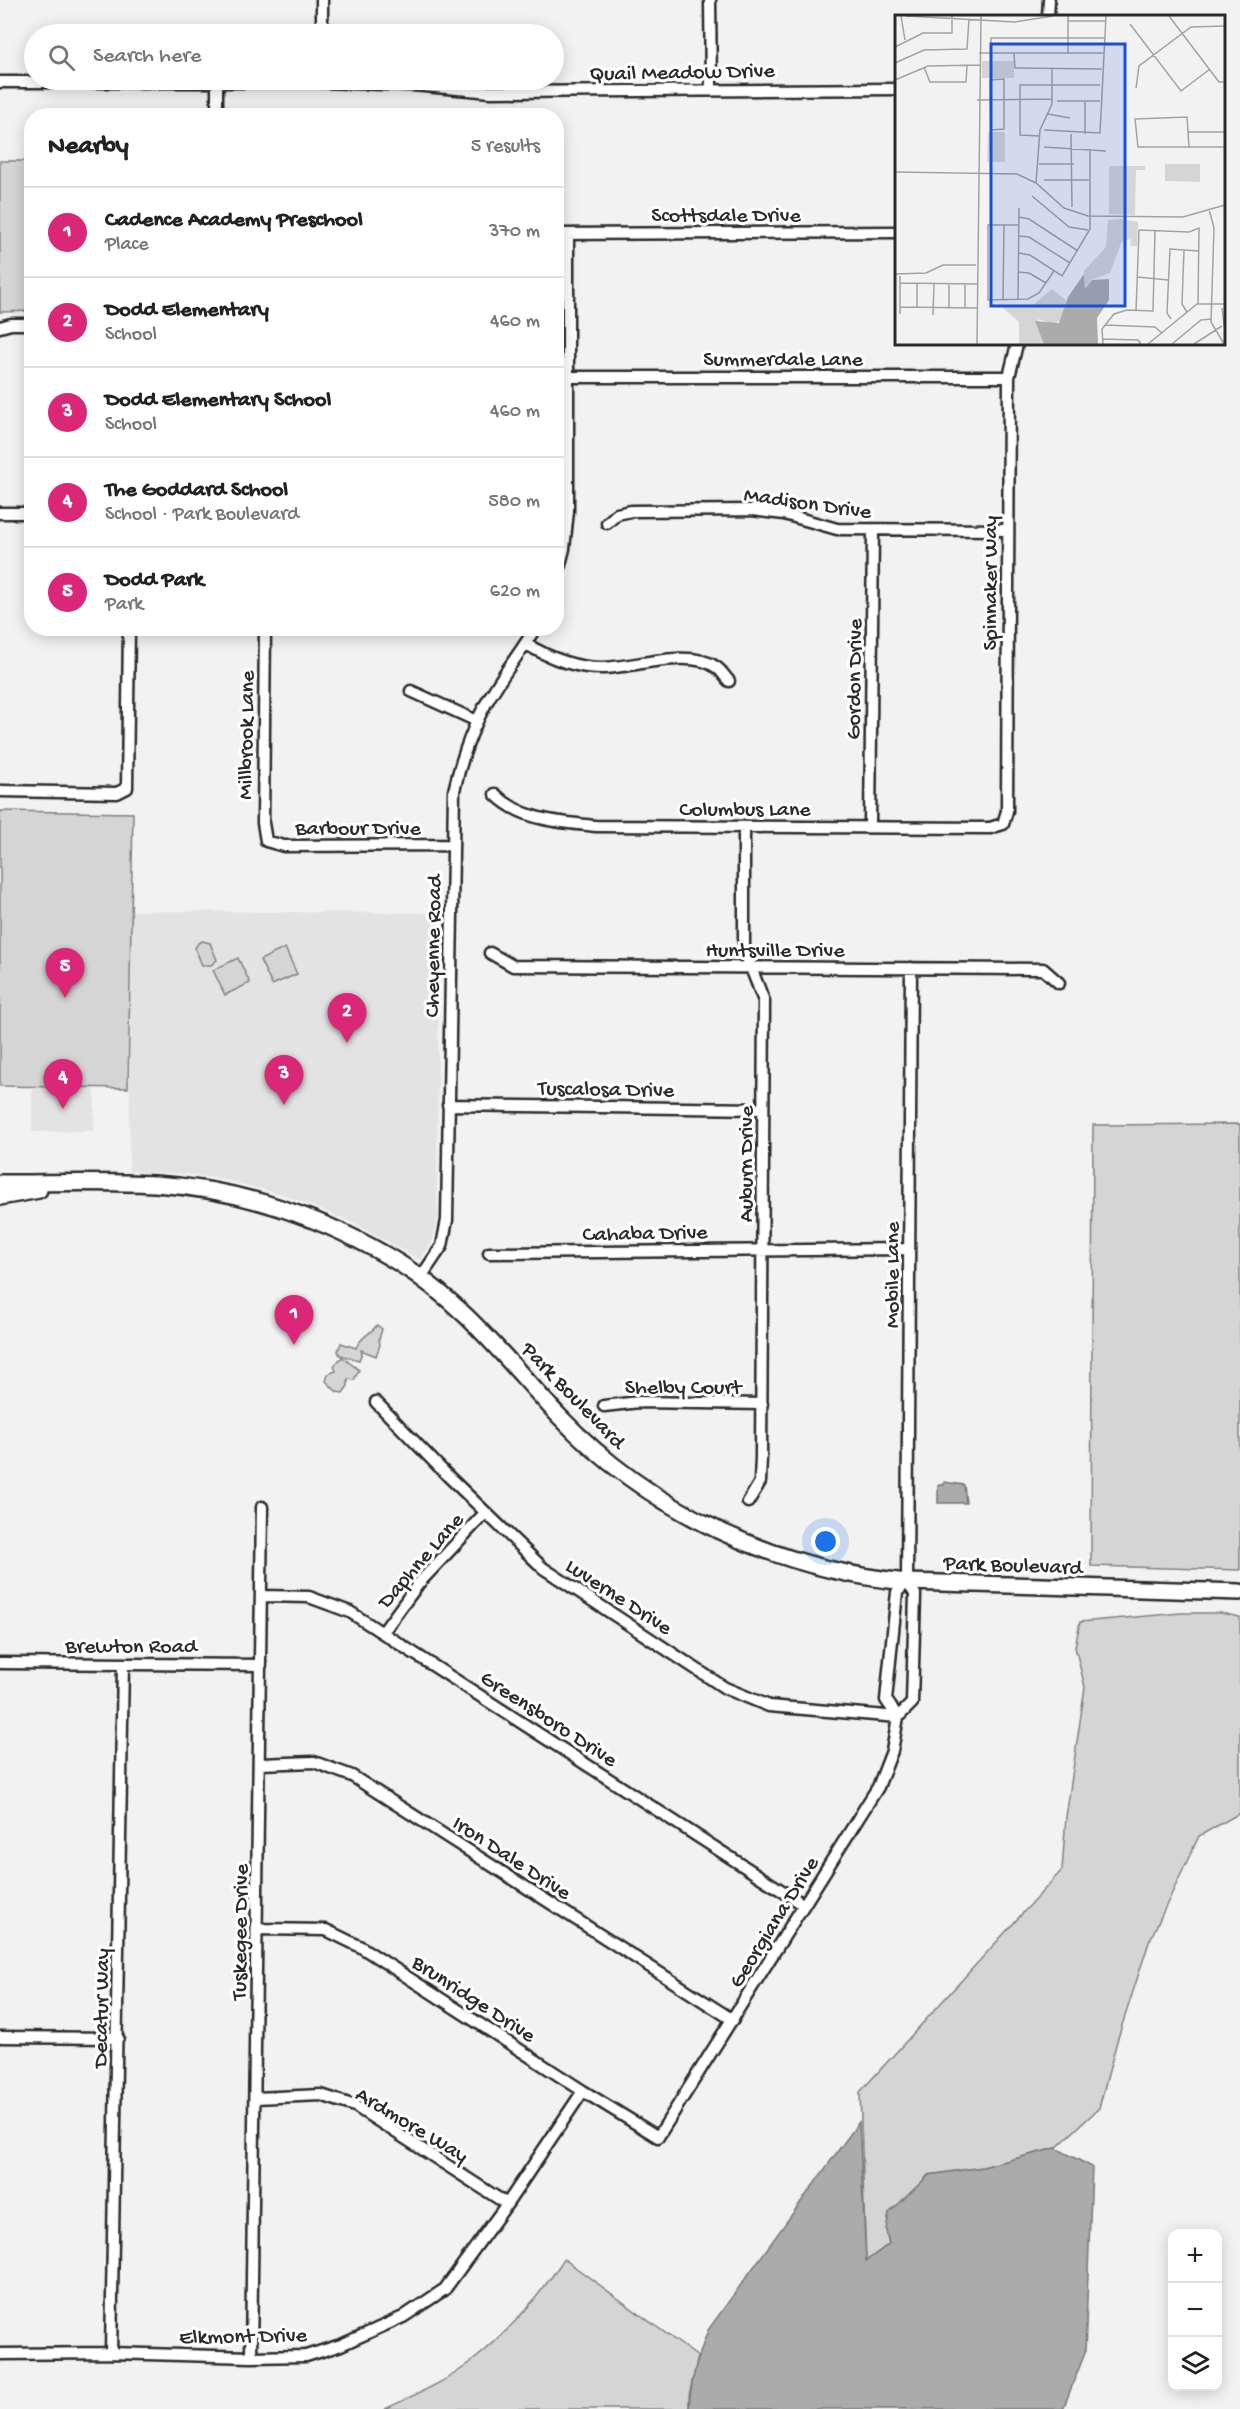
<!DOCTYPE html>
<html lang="en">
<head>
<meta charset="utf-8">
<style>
  :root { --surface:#fff; --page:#f6f6f6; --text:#222; --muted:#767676; --line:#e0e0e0; --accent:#db2777 }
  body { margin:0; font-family:"Gochi Hand",sans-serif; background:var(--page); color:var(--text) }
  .controls { position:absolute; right:18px; bottom:18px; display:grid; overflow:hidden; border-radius:12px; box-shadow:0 3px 15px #0003 }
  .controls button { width:54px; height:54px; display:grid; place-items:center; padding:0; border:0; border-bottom:2px solid var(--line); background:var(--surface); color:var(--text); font:30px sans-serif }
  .you { position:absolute; left:826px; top:1542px; width:21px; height:21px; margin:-15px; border:4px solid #fff; border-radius:50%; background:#1a73e8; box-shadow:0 0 0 9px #1a73e833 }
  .badge { display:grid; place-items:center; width:39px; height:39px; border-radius:50%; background:var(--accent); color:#fff; font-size:20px; font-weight:700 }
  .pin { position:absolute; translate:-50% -50px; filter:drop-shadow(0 2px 3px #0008) }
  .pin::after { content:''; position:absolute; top:32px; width:21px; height:18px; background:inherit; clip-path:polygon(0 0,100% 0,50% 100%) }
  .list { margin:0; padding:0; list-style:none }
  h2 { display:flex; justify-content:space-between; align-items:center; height:78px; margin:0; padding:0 24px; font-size:26px }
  h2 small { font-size:20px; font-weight:400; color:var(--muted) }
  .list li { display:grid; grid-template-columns:39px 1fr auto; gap:18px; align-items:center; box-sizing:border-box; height:90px; padding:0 24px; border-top:2px solid var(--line) }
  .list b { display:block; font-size:22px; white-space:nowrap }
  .list p { margin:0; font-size:20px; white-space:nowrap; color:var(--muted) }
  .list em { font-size:20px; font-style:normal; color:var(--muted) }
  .icon { flex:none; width:33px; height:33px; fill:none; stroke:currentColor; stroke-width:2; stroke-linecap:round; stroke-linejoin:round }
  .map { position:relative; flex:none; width:1240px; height:2409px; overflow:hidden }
  .search { position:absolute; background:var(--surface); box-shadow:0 3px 15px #0003; left:24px; top:24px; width:540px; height:66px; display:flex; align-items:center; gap:15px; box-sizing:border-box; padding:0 21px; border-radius:33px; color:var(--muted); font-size:22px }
  .panel { position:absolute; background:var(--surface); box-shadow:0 3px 15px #0003; left:24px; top:108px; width:540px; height:528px; border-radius:24px }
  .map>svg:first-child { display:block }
  .built { fill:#e3e3e3 }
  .green { fill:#d5d5d5; stroke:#808080; stroke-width:1.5 }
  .water { fill:#ababab; stroke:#787878; stroke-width:1.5 }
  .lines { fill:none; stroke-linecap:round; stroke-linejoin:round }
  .minor-casing { stroke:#2b2b2b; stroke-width:15 }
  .secondary-casing { stroke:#2b2b2b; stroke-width:20 }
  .minor { stroke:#fff; stroke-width:10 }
  .secondary { stroke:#fff; stroke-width:15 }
  .labels { text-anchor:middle; stroke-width:6; stroke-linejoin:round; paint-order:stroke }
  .street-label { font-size:22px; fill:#2b2b2b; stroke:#fff }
  .inset-road { fill:none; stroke:#a2a2a2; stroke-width:1.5 }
  .view { fill:#1d4ed8; fill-opacity:0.15; stroke:#1d4ed8; stroke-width:3 }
  .inset-edge { fill:none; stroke:#2b2b2b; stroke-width:3 }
</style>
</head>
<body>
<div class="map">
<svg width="1240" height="2409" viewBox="0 0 1240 2409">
  <rect width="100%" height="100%" fill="#f2f2f2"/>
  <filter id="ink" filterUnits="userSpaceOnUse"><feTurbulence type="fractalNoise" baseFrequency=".0167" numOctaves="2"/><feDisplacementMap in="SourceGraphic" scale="12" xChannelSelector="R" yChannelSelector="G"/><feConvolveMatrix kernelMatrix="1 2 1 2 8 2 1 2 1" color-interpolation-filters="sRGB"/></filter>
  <g filter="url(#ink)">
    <path class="built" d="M 131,911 L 439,913 L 437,1200 L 438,1216 L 433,1240 L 420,1260 L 356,1224 L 285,1195 L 225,1180 L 187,1174 L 129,1171 Z
      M 32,1086 L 95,1087 L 94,1131 L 32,1132 Z"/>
    <path class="green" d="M 0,161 L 31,161 L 31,311 L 0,312 Z
      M 0,811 L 133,813 L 128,1088 L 0,1086 Z
      M 202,941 L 210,943 L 217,960 L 211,965 L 202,965 L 195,948 L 198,943 Z
      M 285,948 L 297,974 L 272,985 L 260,960 Z
      M 238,958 L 250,983 L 225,995 L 213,970 Z
      M 1240,1124 L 1240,1570 L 1091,1566 L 1093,1125 Z
      M 377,1325 L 382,1329 L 379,1339 L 380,1345 L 376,1356 L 361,1350 L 362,1353 L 359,1360 L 340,1355 L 338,1351 L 341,1343 L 356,1348 C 361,1336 370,1335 377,1325 Z
      M 342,1357 L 359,1370 L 354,1380 L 348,1379 L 348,1386 L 343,1393 L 337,1392 L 326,1381 L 328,1374 L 336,1371 L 334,1366 Z
      M 1181,1613 L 1221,1613 L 1240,1617 L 1240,1813 L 1199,1836 L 1149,1942 L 1117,2041 L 1099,2108 L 1056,2148 L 983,2167 L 928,2175 L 886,2230 L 889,2244 L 866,2261 L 860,2092 L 1062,1870 L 1066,1817 L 1085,1687 L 1075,1647 L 1080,1622 Z
      M 564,2259 L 698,2357 L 689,2395 L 689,2409 L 385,2409 C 414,2395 446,2382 471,2362 C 508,2333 538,2298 564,2259 Z"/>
    <path class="water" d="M 944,1482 L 964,1485 L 966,1503 L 938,1503 L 938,1485 L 944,1485 Z
      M 859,2122 L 866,2261 L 889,2244 L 886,2230 L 889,2213 L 929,2175 L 983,2167 L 1056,2148 L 1092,2167 L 1085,2353 L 1063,2409 L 689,2409 C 690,2381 699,2355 708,2330 Z"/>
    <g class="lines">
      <defs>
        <path id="minor" d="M 322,0 L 322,34
          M 710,0 L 711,89
          M 1048,16 L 1049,0
          M 0,82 L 322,82 L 413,85 L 491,92 L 896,89
          M 217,82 L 217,116
          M 556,234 L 896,232
          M 0,327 L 11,324 L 32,324
          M 556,377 L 1009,377
          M 0,513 L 32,513
          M 607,523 L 617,514 L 631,511 L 752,510 L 784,514 L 837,529 L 1007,530
          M 556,580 L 564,549 L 568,511 L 568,234
          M 265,628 L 263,823 L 266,841 L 284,846 L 452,845
          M 526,644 C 548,657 575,668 601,668 C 633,668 689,648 716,667 C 721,670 725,677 729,681
          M 411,691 L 477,721
          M 0,791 L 117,793 L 127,788 L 129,628
          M 495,794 C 522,821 559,822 596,826 L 990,828 L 1003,824 L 1007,811 L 1009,377 L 1017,344
          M 744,827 L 744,950 L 764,1001 L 761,1457 L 760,1482 L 748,1502
          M 870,827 L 873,530
          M 490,953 L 513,966 L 1043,969 L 1059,983
          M 448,1105 L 763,1109
          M 489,1253 L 909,1249
          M 421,1277 L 442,1246 L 447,1220 L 454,791 C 462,755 475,719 496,687 C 508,667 523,649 535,628
          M 376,1402 L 446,1474 L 543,1568 L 725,1688 L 769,1706 L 898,1717
          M 604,1406 L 639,1402 L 762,1404
          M 907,1582 L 911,968
          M 262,1596 L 309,1597 L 350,1612 L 804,1905
          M 383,1632 L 419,1583 L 485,1513
          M 0,1663 L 261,1665
          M 898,1717 L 886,1700 L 897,1592 L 907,1582
          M 260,1764 L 314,1762 L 352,1776 L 733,2020
          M 258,1929 L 326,1930 L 361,1947 L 583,2091 L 658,2137 L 878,1787 L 892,1751 L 898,1717 L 912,1703 L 915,1594 L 907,1582
          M 0,2037 L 118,2038
          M 256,2098 L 321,2095 L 355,2106 L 507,2204
          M 111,2353 L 123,1664
          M 0,2354 L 111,2353 L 251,2357 L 306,2356 L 341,2345 L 403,2317 L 445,2289 L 507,2204 L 583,2091
          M 251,2357 L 262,1507"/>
        <path id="secondary" d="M 0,1183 C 52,1183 104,1181 155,1184 C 241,1189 326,1218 399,1263 C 464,1303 508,1362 559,1416 C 650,1511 776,1570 907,1582 L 1240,1592
          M 0,1197 L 39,1190"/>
      </defs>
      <use href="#minor" class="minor-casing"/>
      <use href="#secondary" class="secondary-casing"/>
      <use href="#minor" class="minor"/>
      <use href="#secondary" class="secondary"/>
    </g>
  </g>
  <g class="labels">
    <g class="street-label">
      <text transform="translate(682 70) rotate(-1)" y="8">Quail Meadow Drive</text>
      <text x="726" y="221">Scottsdale Drive</text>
      <text x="783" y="365">Summerdale Lane</text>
      <text transform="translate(808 501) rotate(8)" y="8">Madison Drive</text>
      <text transform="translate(988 583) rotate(-90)" y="8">Spinnaker Way</text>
      <text transform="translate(852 679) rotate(-89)" y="8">Gordon Drive</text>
      <text transform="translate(244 735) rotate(-89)" y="8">Millbrook Lane</text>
      <text x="745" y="815">Columbus Lane</text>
      <text x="358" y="834">Barbour Drive</text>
      <text transform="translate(431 946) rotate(-89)" y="8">Cheyenne Road</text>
      <text x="775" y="956">Huntsville Drive</text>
      <text transform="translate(606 1087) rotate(1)" y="8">Tuscalosa Drive</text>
      <text transform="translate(744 1164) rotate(-90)" y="8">Auburn Drive</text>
      <text transform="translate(645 1231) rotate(-1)" y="8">Cahaba Drive</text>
      <text transform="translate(890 1275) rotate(-90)" y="8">Mobile Lane</text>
      <text x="683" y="1393">Shelby Court</text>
      <text transform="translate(575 1394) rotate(46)" y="8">Park Boulevard</text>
      <text transform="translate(419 1559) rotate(-49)" y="8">Daphne Lane</text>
      <text transform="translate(1013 1563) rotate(2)" y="8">Park Boulevard</text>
      <text transform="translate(620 1595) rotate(33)" y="8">Luverne Drive</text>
      <text x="131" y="1652">Brewton Road</text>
      <text transform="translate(550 1717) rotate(33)" y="8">Greensboro Drive</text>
      <text transform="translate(513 1856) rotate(33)" y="8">Iron Dale Drive</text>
      <text transform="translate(772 1921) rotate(-58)" y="8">Georgiana Drive</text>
      <text transform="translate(238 1932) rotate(-89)" y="8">Tuskegee Drive</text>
      <text transform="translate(475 1997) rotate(33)" y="8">Brunridge Drive</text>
      <text transform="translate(99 2008) rotate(-89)" y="8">Decatur Way</text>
      <text transform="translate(413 2123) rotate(31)" y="8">Ardmore Way</text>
      <text transform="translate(243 2334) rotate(-1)" y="8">Elkmont Drive</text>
    </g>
  </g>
  <g transform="translate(895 15)">
    <rect width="330" height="330" fill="#f2f2f2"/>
    <path d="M 87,46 L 119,46 L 119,63 L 87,63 ZM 93,117 L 110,117 L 110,147 L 92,147 ZM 270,149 L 305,149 L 305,167 L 270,166 ZM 214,151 L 250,151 L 250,155 L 241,155 L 240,200 L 214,199 ZM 228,204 L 243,207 L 242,231 L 235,231 L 236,223 L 226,228 L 215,258 L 196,265 L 190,275 L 189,256 L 211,232 L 213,205 ZM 157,274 L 171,285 L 167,305 L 157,309 L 143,304 L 149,329 L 124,329 L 124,307 L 107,292 L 137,291 Z" fill="#d5d5d5"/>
    <path d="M 189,259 L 190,274 L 197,265 L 214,264 L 214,285 L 202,303 L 203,329 L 149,329 L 140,306 L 164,308 L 173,282 Z" fill="#ababab"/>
    <path class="inset-road" d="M 6,1 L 10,25M 11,1 L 120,7 L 158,1M 173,1 L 173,39M 274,1 L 324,67 L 330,67M 173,6 L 211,6M 235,9 L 286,76 L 315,54M 0,32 L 28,18 L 57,18 L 57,1M 84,38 L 209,38M 96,38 L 96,23 L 210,23M 119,38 L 120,53 L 207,54M 0,48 L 29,35 L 72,34 L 74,4M 29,52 L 35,67 L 71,67 L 72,50M 109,64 L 109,114 L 96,115 L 95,65 ZM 0,65 L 33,51 L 85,50M 241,73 L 244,51 L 296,12 L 330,11M 82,85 L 157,84M 162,86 L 205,86M 153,99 L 175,103M 149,115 L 205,118 L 211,1M 293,117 L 330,117M 176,119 L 177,192M 190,119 L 190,87M 145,121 L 125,120 L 125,70 L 205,70M 149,132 L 211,136M 294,132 L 292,102 L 240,104 L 243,132 L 330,132M 144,149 L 179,149M 0,157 L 122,159 L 141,168 L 169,193 L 193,201 L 288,202 L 330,190M 149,165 L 194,165M 141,168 L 145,115 L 157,89 L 157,54M 137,181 L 174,212 L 193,215M 314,194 L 319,213 L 316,307 L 329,329M 124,202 L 134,204 L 183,236M 124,210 L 93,210 L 93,285 L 133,284 L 144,278 L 159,256M 124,221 L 134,222 L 175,248M 289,235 L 287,289 L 292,297M 124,238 L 135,240 L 167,261 L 195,214 L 195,134M 123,257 L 134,258 L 151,268M 0,259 L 31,258 L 48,250 L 81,250M 5,261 L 5,299M 242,262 L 273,265M 5,268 L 82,269M 22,268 L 22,292M 108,285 L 109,210M 123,285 L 124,193M 5,292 L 82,293M 54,292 L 54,268M 70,293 L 70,268M 327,293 L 330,317M 241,296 L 244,215 L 294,217 L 304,213 L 303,289M 38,300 L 39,268M 276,304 L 272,298 L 275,234 L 304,236M 210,310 L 260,312 L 267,318M 207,324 L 243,325 L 246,329M 82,329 L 86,1M 208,329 L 207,314 L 219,299 L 232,295 L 258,296 L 260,216M 253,329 L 302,289 L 330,289M 277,329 L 306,305 L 316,304M 299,329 L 327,311"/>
    <path class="view" d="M 96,29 L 230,29 L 230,291 L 96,291 Z"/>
    <rect width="330" height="330" class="inset-edge"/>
  </g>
</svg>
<div class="controls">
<button>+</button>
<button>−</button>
<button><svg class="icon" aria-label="layers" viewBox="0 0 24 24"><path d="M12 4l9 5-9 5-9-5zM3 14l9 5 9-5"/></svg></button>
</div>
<div class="you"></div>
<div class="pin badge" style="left:294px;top:1345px">1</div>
<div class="pin badge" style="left:347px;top:1043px">2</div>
<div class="pin badge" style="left:284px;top:1105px">3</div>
<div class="pin badge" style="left:63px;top:1109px">4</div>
<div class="pin badge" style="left:65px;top:998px">5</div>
<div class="search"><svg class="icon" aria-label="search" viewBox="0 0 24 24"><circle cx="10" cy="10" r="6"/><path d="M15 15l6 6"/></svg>Search here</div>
<section class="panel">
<h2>Nearby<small>5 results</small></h2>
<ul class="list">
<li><span class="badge">1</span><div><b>Cadence Academy Preschool</b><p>Place</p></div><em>370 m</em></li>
<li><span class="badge">2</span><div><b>Dodd Elementary</b><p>School</p></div><em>460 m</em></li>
<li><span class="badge">3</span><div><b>Dodd Elementary School</b><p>School</p></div><em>460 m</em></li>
<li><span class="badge">4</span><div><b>The Goddard School</b><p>School · Park Boulevard</p></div><em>580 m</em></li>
<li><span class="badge">5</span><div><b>Dodd Park</b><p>Park</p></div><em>620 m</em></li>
</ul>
</section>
</div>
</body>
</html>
